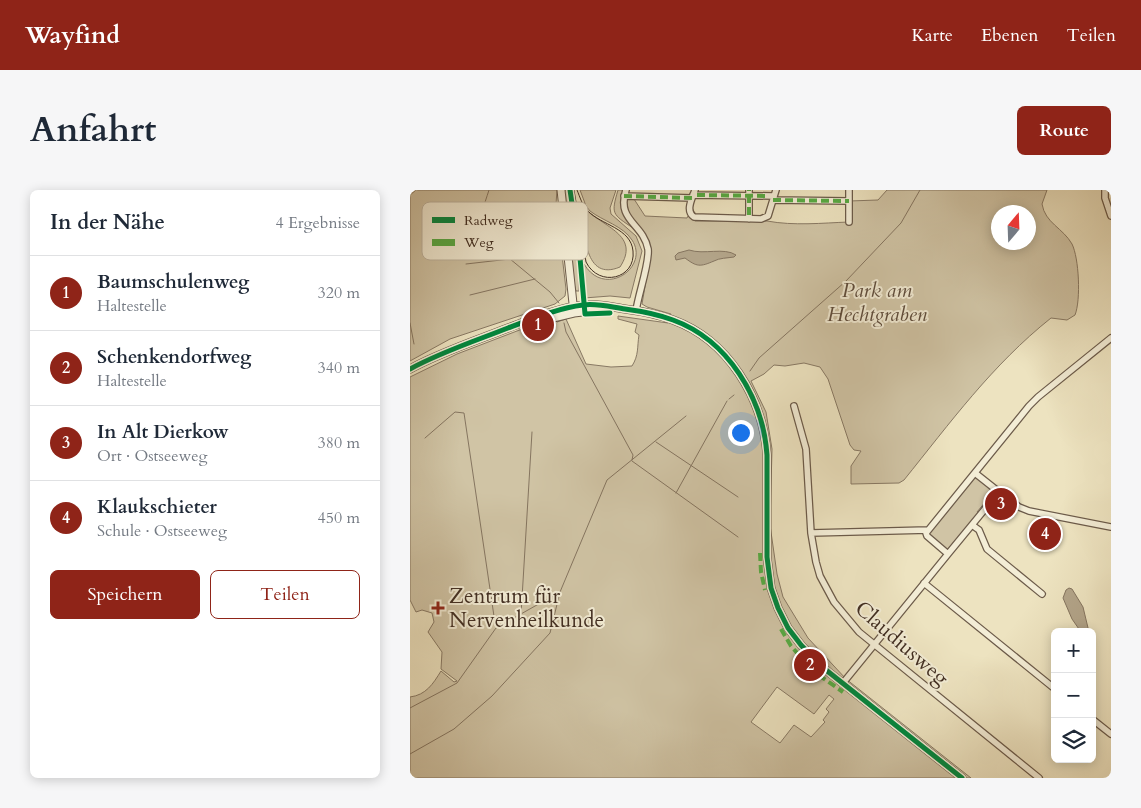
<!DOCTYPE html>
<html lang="de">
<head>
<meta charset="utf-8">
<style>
  :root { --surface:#fff; --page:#f6f6f7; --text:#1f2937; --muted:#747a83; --line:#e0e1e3; --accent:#8f2418 }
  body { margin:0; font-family:Cardo,serif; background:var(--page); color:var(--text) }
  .controls { position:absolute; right:15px; bottom:15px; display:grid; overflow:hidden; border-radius:8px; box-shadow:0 2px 12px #0003 }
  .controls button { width:45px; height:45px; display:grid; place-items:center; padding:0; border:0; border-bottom:1px solid var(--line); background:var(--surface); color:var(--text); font:25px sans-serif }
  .compass { position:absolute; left:581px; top:15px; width:45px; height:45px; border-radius:50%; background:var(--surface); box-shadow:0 2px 12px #0003; rotate:19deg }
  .you { position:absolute; left:330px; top:242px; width:18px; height:18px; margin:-12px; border:4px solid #fff; border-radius:50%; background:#1a73e8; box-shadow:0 0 0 8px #1a73e833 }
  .badge { display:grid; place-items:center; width:32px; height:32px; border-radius:50%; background:var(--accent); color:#fff; font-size:16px; font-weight:700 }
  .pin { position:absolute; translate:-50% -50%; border:2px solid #fff; box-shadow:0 1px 5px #0006 }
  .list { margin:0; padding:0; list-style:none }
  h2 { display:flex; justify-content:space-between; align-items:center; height:65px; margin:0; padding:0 20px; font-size:21px }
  h2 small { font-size:16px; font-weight:400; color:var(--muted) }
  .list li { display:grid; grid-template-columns:32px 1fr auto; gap:15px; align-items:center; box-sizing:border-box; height:75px; padding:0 20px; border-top:1px solid var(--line) }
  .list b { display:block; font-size:19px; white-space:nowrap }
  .list p { margin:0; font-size:16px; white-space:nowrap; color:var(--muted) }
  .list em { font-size:16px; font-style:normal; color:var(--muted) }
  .actions { display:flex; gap:10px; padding:15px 20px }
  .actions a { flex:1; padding:11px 0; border:1px solid var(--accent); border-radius:8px; text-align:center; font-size:18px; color:var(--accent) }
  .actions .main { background:var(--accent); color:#fff }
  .icon { flex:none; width:28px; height:28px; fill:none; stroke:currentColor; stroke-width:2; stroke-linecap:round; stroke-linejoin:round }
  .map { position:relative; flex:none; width:701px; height:588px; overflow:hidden; border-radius:8px }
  header { display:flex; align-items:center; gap:30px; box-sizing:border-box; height:70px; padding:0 25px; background:var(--accent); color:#fff }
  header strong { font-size:24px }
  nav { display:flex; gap:28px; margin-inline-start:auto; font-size:18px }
  .intro { display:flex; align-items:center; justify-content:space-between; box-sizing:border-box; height:120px; padding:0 30px }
  h1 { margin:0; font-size:35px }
  .button { padding:12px 22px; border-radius:8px; background:var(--accent); color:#fff; font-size:18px; font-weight:700 }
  main { display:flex; gap:30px; padding:0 30px }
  aside { flex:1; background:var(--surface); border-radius:8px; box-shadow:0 2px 12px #0003 }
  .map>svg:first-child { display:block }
  .green { fill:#d0c4a5; stroke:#887964; fill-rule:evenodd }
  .water { fill:#b3a58a; stroke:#857560 }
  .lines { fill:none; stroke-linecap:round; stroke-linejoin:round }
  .stream { stroke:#857560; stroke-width:1 }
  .minor-casing { stroke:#6c5b4a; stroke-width:8 }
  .tertiary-casing { stroke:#6c5b4a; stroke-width:9 }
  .minor { stroke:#f3edd6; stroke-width:5.5 }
  .tertiary { stroke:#f3edd6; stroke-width:7 }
  .tram { stroke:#412e22; stroke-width:1 }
  .quiet { stroke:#56ab43; stroke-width:4; stroke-dasharray:8 4; stroke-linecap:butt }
  .cycleway-casing { stroke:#f3edd6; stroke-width:8 }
  .cycleway { stroke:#00873e; stroke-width:5 }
  .poi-dot { fill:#8f2418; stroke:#f3edd6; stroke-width:2 }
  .labels { text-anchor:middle; stroke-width:4; stroke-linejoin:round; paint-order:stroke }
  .park-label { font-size:21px; font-style:italic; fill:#5e4c3c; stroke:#f3edd6 }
  .poi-label { font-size:21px; fill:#412e22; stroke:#f3edd6; text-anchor:start }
  .street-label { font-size:21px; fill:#412e22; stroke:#f3edd6 }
  .key { fill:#f3edd6; stroke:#beb4a0; stroke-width:1 }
  .key-label { font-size:14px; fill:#412e22 }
</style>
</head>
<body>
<header>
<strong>Wayfind</strong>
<nav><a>Karte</a><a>Ebenen</a><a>Teilen</a></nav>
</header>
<div class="intro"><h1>Anfahrt</h1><a class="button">Route</a></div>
<main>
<aside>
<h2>In der Nähe<small>4 Ergebnisse</small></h2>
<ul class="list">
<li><span class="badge">1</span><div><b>Baumschulenweg</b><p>Haltestelle</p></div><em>320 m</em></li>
<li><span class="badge">2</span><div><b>Schenkendorfweg</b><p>Haltestelle</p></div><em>340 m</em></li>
<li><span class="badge">3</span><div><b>In Alt Dierkow</b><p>Ort · Ostseeweg</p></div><em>380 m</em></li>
<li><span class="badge">4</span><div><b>Klaukschieter</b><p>Schule · Ostseeweg</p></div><em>450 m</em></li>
</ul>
<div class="actions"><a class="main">Speichern</a><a>Teilen</a></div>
</aside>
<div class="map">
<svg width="701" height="588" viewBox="0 0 701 588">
  <rect width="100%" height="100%" fill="#ede3c0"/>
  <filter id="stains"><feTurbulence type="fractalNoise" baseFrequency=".004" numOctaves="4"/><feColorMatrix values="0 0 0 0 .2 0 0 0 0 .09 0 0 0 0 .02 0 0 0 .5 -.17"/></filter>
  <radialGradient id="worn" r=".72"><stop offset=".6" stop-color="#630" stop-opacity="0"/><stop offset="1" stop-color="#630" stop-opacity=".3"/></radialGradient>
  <path class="green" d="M 0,0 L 147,0 L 146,14 L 156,99 L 155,106 L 145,114 L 40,149 L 0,171 Z
    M 154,0 L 159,0 L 168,66 L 169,101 L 166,101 L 164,94 Z
    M 170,0 L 206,0 L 200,18 L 201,24 L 226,46 L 232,61 L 220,108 L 200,106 L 174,108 L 172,74 L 174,74 C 195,109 240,77 222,50 C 213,36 193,31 180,21 L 176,16 Z
    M 208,0 L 214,0 C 211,18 211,23 223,38 C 202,24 201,24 208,0 Z
    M 477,0 L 637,0 L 632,14 C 635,33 653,38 662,54 C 669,68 671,110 665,125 L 657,130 L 641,128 C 582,175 540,233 494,290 L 489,293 L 441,294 L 441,276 L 451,261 L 444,260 L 440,255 L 418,189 L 410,177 L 394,173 L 375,176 L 364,175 L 354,184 L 341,191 L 356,222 L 362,259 L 360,335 L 367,384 L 373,407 L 398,448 L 436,489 L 561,588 L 0,588 L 0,507 C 16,505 23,494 31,481 L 44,492 L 47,491 L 31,479 L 32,462 L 18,442 L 24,432 L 22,423 L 12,420 L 6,422 L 0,410 L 0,187 L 47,164 L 120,136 L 133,137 L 134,134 L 146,130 L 147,132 L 156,129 L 176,174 L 201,177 L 222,176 C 229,165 227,157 229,145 L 225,142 L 227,134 L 208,129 L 208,126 L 258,133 L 261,124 L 237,117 L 232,114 L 239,73 L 240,59 L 218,25 L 216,9 L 224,9 L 235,26 L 277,28 L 278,26 L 285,31 L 357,31 C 384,36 412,33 439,32 L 439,11 L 468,10 ZM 588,22 L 618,22 L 618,52 L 588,52 ZM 394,454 L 402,461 L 407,462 L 416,473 L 415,474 L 420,480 L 416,483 L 406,479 L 404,481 L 394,471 L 396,468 L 389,458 ZM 367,497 L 404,524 L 419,505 L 424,509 L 416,519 L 419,522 L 413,530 L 415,532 L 401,547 L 384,535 L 370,553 L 341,532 Z
    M 174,18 C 193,37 231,45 210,77 C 174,92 175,43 171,20 Z
    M 565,286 L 585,300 L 567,322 L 568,323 L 537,360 L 519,346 L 519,343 L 563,290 Z"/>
  <path class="water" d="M 279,60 C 294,65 314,57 326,65 L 324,67 C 318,68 309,68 304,71 C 290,77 287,77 275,68 L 266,70 L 265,66 L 268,63 Z
    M 659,398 L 662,399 L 673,417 L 679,442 L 671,442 L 662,429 L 653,408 L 656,400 Z"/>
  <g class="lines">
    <path class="stream" d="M 79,0 C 74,16 68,29 71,45 L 140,102 L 149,113
      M 0,5 L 6,0
      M 56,74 L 100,69
      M 60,105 L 125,89
      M 0,133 L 4,154
      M 154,133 L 156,142 L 223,265 L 222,270
      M 340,181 L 349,168 L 436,91 L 491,33 L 510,0
      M 319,209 L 324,205
      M 15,248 L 45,222 L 54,223 L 85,433
      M 246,252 L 328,307
      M 222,271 L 328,347
      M 266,303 L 317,211
      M 111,425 L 122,242
      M 0,518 L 47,493 L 86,438 L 150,402
      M 0,564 L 44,539 L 82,506 L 140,443 L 150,402 L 197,290 L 276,226"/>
    <defs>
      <path id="minor" d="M 216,0 C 206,31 233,33 238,59 C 240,72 228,105 226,121
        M 285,0 C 282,9 275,21 284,27 L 351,29 L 358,26 L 366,0
        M 695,0 L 695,8 L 701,26
        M 283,5 L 364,6
        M 214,6 L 282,8
        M 363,10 L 439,11
        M 339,29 L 339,0
        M 439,32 L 439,0
        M 384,216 L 396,259 L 401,343 L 406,372 L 410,386 L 424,412 L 449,442 L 629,588
        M 565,283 L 589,302 L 538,364 L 517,346 L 516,343 L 619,216 L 628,207 L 701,148
        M 589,302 L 609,317 L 619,321 L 701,337
        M 562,335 L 569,340 L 577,359 L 632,404
        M 401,343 L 518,340
        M 514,393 L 645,499
        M 433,493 L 538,364
        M 682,529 L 701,544"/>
      <path id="tertiary" d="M 151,0 L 164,123
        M 122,133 L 164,123 L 190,120 L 199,117
        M 0,179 C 31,162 65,151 98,138 C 122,129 148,118 173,115 C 187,113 201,117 215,119 C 230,121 247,124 263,130 C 318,150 353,208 357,265 L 357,367 L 361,398 L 368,418 L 378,438 L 391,455 L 411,476 L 552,588"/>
    </defs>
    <use href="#minor" class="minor-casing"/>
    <use href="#tertiary" class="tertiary-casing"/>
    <use href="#minor" class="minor"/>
    <use href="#tertiary" class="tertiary"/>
    <path class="tram" d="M 164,0 L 176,72 C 189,98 226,89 223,61 C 221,38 191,35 178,21 C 172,15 170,7 167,0"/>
    <path class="quiet" d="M 287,5 L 359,6
      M 214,6 L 282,8
      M 363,10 L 439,11
      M 339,25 L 339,0
      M 350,363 L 351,382 L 355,400
      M 371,439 L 381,456 L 403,481 L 433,502"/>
    <defs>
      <path id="cycleway" d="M 160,0 L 170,68 L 175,124 L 200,123
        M 0,179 C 31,162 65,151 98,138 C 122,129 148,118 173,115 C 187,113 201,117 215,119 C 230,121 247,124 263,130 C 318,150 353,208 357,265 L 357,367 L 361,398 L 368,418 L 378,438 L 391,455 L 411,476 L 552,588"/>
    </defs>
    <use href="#cycleway" class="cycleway-casing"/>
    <use href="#cycleway" class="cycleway"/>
  </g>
  <path class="poi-dot" d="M25.5 410.5h5v5h5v5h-5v5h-5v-5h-5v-5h5z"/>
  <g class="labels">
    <g class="park-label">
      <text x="467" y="107">Park am<tspan x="467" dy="24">Hechtgraben</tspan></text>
    </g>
    <g class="poi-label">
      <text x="39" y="413">Zentrum für<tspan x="39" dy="24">Nervenheilkunde</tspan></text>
    </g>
    <g class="street-label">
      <text transform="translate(492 453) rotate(41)" y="7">Claudiusweg</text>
    </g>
  </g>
  <rect x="12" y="12" width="166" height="58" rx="8" class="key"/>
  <rect x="22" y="27" width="23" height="6" fill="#00873e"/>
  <rect x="22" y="49" width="23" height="7" fill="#56ab43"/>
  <g class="key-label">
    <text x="54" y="35">Radweg</text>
    <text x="54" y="57">Weg</text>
  </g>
  <rect width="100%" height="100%" filter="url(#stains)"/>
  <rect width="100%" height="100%" fill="url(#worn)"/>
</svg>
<div class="controls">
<button>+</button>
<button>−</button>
<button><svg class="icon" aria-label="layers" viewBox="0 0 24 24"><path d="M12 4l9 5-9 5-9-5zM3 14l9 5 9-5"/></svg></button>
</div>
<svg class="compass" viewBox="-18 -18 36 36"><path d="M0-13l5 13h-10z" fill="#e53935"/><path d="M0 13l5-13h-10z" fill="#747a83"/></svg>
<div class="you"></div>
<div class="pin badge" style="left:128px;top:135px">1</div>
<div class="pin badge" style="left:400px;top:475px">2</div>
<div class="pin badge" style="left:591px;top:314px">3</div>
<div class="pin badge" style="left:635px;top:344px">4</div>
</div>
</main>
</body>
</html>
